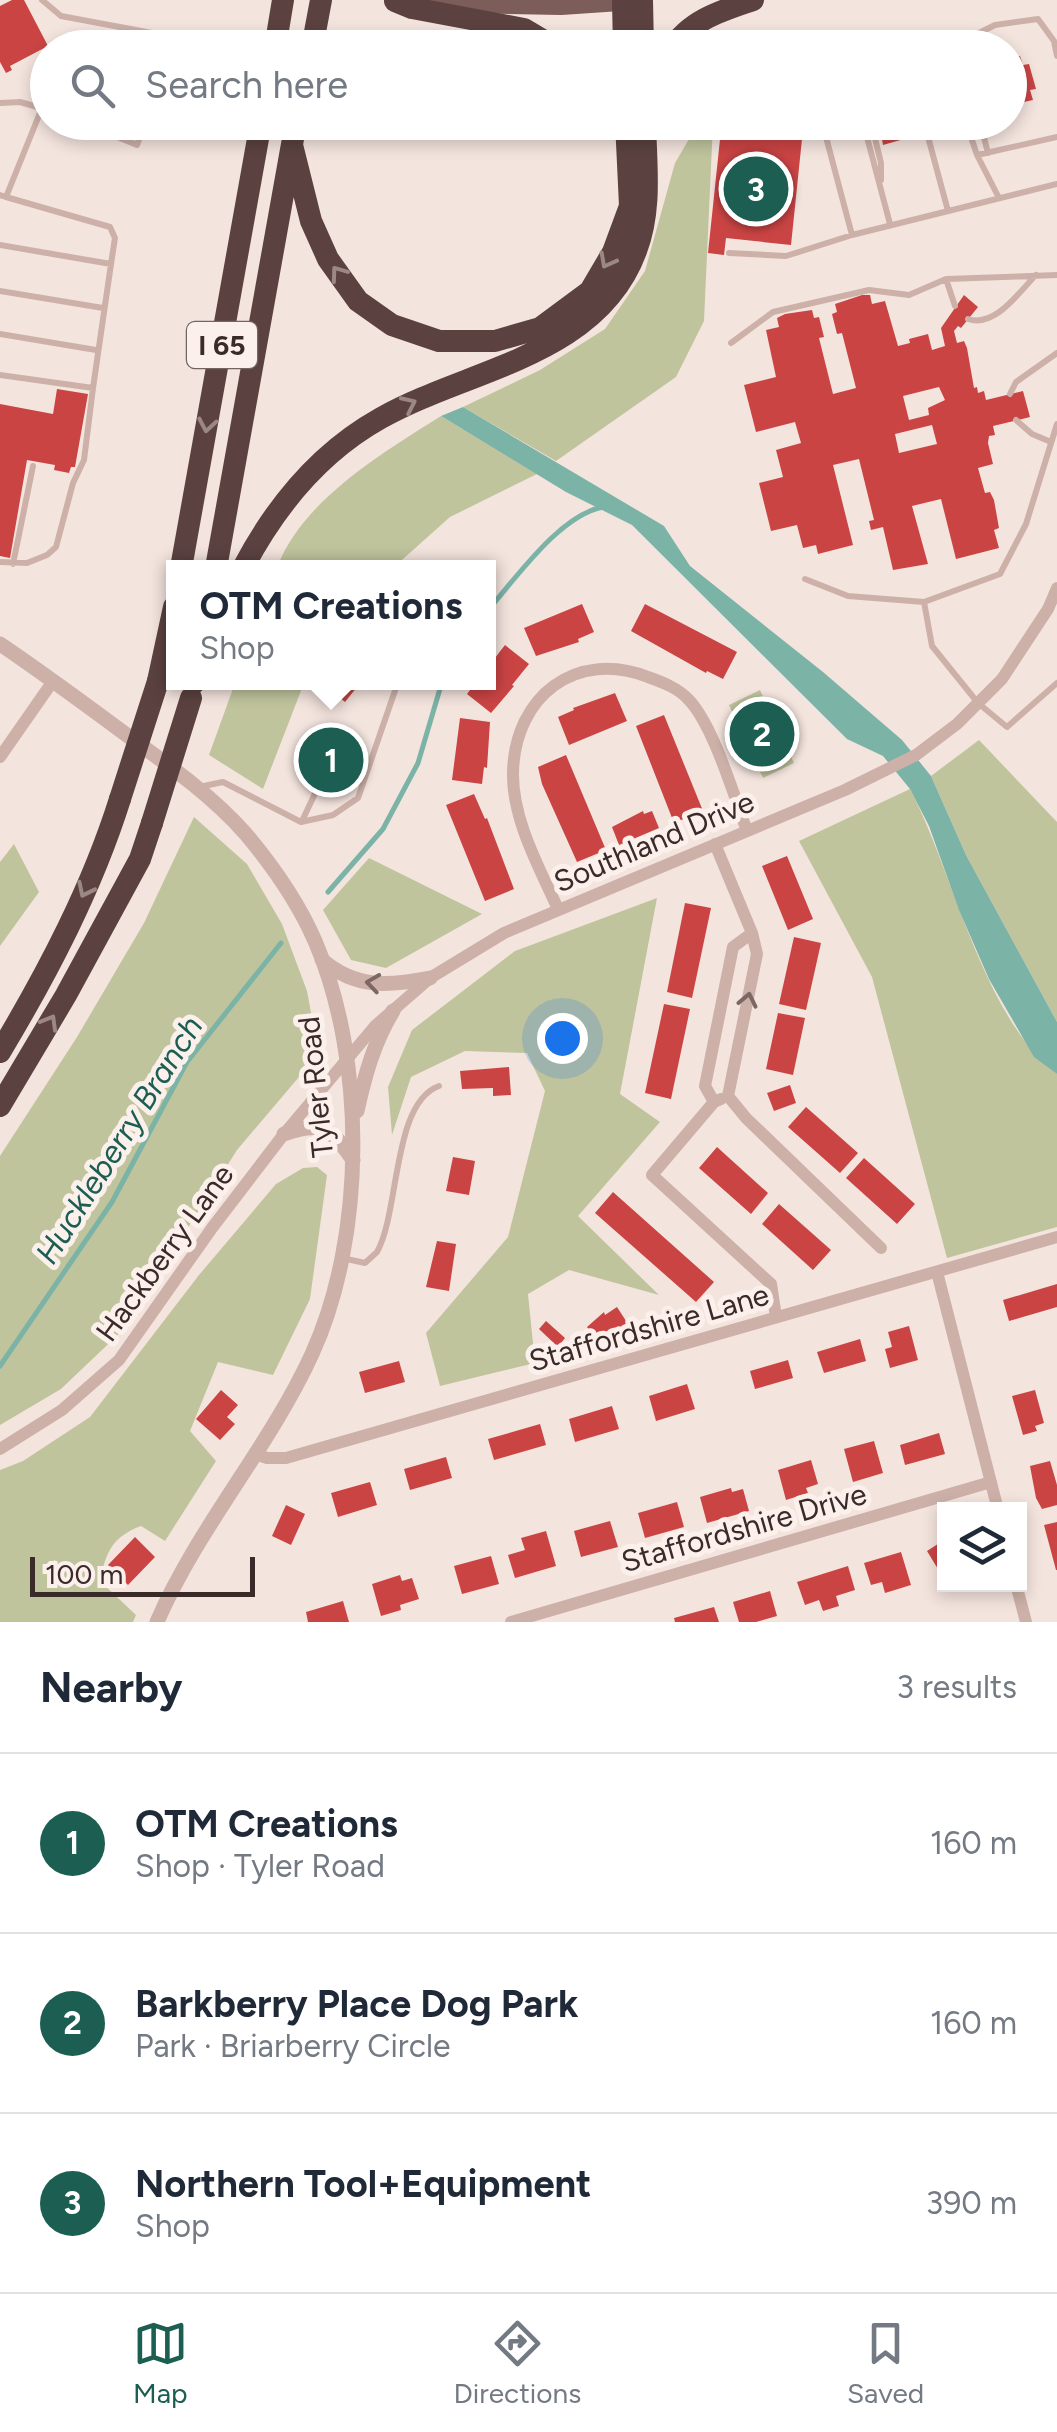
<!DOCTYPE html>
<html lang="en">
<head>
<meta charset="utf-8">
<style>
  :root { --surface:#fff; --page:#f2f2f3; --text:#1f2937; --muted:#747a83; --line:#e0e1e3; --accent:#1c5e52 }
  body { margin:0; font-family:Figtree,sans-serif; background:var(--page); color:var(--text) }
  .controls { position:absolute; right:30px; bottom:30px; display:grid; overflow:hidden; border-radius:0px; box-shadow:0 5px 15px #0003 }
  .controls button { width:90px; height:90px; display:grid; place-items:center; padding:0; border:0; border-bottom:2px solid var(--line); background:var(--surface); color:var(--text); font:50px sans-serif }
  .scale { position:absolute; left:30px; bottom:25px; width:225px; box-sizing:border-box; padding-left:10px; border:5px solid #3a2a29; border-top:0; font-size:28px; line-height:35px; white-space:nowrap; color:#3a2a29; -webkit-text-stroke:8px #fbf0eb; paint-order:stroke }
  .you { position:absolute; left:562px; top:1038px; width:35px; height:35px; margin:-25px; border:8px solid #fff; border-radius:50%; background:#1a73e8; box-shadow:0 0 0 15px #1a73e833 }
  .badge { display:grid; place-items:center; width:65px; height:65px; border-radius:50%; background:var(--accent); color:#fff; font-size:32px; font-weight:700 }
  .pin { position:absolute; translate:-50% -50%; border:5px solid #fff; box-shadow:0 2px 10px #0006 }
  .popup { position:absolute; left:166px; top:560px; width:330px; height:130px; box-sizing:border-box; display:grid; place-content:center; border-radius:0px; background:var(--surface); filter:drop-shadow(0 2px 8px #0005); font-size:32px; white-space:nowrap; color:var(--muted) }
  .popup b { font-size:38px; color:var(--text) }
  .popup::after { content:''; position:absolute; left:50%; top:100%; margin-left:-20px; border:20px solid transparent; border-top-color:var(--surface) }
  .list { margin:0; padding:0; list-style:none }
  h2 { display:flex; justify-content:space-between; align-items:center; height:130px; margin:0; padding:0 40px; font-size:42px }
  h2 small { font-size:32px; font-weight:400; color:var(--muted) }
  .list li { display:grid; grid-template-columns:65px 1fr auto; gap:30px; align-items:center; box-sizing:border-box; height:180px; padding:0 40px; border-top:2px solid var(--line) }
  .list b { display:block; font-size:38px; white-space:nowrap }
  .list p { margin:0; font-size:32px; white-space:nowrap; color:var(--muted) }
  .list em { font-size:32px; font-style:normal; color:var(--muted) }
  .icon { flex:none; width:55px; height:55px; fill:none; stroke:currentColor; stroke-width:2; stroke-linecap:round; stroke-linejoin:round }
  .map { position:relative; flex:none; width:1057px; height:1622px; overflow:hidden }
  .search { position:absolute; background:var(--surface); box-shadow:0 5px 15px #0003; left:30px; right:30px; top:30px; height:110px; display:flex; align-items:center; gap:25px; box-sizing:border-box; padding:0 35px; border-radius:55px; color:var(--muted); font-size:38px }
  .sheet { height:670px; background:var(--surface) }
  nav { display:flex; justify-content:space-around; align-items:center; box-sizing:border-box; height:140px; border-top:2px solid var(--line); background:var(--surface); font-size:28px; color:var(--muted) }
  nav a { display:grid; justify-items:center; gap:5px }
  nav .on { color:var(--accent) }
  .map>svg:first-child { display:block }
  .green { fill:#c0c49d }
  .water { fill:#7bb3a7 }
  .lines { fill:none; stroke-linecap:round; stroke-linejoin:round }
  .stream { stroke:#7bb3a7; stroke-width:5 }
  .building { fill:#cb4444; fill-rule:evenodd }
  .service { stroke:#cdb1a9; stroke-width:6 }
  .minor { stroke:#cdb1a9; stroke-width:12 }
  .tertiary { stroke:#cdb1a9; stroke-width:15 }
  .primary { stroke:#7c5d5a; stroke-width:20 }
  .motorway { stroke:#5b4240; stroke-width:22 }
  .motorway-bridge { stroke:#5b4240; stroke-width:22 }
  .oneway { stroke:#9b8884 }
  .oneway2 { stroke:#7c6763 }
  .labels { text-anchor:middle; stroke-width:10; stroke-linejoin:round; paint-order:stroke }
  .shield { fill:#fbf0eb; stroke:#746563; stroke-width:2.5 }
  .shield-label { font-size:28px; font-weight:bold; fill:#3a2a29 }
  .street-label { font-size:30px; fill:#3a2a29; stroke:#fbf0eb }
  .water-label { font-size:32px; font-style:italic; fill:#1c5e52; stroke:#fbf0eb }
</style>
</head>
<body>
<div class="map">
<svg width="1057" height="1622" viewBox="0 0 1057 1622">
  <rect width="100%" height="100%" fill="#f4e4de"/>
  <path class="green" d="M 699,122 L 713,123 L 704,321 L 676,377 L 556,461 L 463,407 L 540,370 L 605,329 L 645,271 L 675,163 Z
    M 441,416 L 537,474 L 450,517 L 394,567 L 277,568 C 301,501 384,452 441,416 Z
    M 235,683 L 304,683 L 263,789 L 209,755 Z
    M 760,690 L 794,763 L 763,778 L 729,705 Z
    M 979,740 L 1057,822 L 1057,1022 L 966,855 L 931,776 Z
    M 910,789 C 953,871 983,1018 1057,1074 L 1057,1227 L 947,1258 L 872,977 L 799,841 Z
    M 194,817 L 247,864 L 282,924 L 307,991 L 314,1029 L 310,1064 L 237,1150 L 124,1329 L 61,1389 L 0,1425 L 0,1156 L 77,1037 L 144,923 Z
    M 14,844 L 39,892 L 0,946 L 0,862 Z
    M 369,858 L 482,914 L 386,968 L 351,960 L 323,910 Z
    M 657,898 L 620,1094 L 660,1122 L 578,1216 L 659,1295 L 569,1270 L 528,1294 L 535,1363 L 440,1386 L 426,1333 L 508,1237 L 545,1091 L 527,1053 L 465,1051 L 411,1077 L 392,1135 L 388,1087 L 412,1030 L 515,951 Z
    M 317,1167 L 327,1175 L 310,1299 L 273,1375 L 218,1362 L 190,1431 L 216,1461 L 165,1541 L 141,1526 C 112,1537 106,1552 100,1581 L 136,1615 L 133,1622 L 0,1622 L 0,1470 L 23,1461 L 90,1417 L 199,1275 L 276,1184 L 303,1168 Z"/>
  <path class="water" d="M 463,407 L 664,526 L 690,566 L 823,672 L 902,740 L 931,776 L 966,855 L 1057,1022 L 1057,1074 L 1034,1057 L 989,979 L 959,910 L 929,826 L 910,789 L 883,756 L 847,739 L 632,525 L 566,492 L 441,416 Z"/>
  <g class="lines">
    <path class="stream" d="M 488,610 C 517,577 560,515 603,507
      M 328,892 L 383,829 L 418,763 L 442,682
      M 0,1366 L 112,1202 L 187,1062 L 281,943"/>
  </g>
  <path class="building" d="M 12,0 L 24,0 L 48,46 L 10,66 L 12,70 L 6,73 L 0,62 L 0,6 Z
    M 1020,56 L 1023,65 L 1029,64 L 1036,89 L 1030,90 L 1033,100 L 1015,104 L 1016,109 L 1010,111 L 1010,59 Z
    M 879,122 L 907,122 L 911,137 L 883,145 Z
    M 721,130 L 802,139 L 791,245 L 726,238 L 724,255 L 708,253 Z
    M 862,295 L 870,295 L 872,304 L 885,301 L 898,346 L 910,343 L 909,339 L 928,334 L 932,350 L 945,346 L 941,328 L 964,295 L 978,307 L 961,328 L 958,326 L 954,331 L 957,343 L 964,341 L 967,348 L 974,388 L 977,387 L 978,393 L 984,391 L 986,400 L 1023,391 L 1030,417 L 993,426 L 995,435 L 989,436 L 988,443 L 993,464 L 978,468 L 985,493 L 990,492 L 994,500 L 999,528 L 994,530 L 999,548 L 956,559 L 941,499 L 912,506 L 928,564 L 893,570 L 883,527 L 871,530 L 869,521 L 874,520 L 859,459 L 833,465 L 853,545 L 818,554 L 816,545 L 803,548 L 797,525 L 771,531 L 759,483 L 783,477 L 776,450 L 801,443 L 795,422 L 756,432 L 744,385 L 776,377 L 766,330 L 779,327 L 777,318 L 785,314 L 812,310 L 814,318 L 819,317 L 824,337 L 819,338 L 833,394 L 856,388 L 842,333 L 837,334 L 832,314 L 837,312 L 835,304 ZM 939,387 L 945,400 L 928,408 L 929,415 L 909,420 L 903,396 ZM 932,425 L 937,444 L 899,453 L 895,434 Z
    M 57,389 L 88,394 L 75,467 L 71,467 L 69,473 L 54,470 L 55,465 L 27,460 L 10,558 L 0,556 L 0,404 L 53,414 Z
    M 582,604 L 594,632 L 578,639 L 579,642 L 536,656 L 524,628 Z
    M 645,604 L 737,652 L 723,679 L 707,671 L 706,673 L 631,631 Z
    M 505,645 L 529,664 L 512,685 L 514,686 L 491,713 L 467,694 L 476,682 L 488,682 L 488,667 Z
    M 321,682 L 361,682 L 345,702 Z
    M 615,693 L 627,721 L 569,745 L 558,717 L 574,710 L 573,708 Z
    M 664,715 L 703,811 L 674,823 L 636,726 Z
    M 460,718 L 490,722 L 487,768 L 484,767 L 482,784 L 452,780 Z
    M 323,740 L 348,749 L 331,787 L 311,777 L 308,772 L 311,766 L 315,768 Z
    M 566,755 L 606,850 L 577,862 L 542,784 L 538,767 Z
    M 474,794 L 485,819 L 487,818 L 514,889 L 485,901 L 446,805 Z
    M 643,811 L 644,814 L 652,811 L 659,828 L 619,845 L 612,827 Z
    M 787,856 L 813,919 L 788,930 L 762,866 Z
    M 685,903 L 711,908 L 692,998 L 667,992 Z
    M 794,937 L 821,943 L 806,1010 L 779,1004 Z
    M 664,1004 L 690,1009 L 671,1099 L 645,1093 Z
    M 778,1013 L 805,1018 L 793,1075 L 766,1069 Z
    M 509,1067 L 511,1095 L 493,1096 L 493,1088 L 462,1089 L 460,1071 Z
    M 790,1085 L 796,1103 L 774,1111 L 767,1093 Z
    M 806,1107 L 858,1153 L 840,1173 L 788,1127 Z
    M 717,1147 L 768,1193 L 751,1214 L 699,1168 Z
    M 453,1157 L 475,1161 L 469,1195 L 446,1191 Z
    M 864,1158 L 915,1204 L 897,1224 L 846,1178 Z
    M 613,1192 L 714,1282 L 696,1302 L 595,1213 Z
    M 779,1204 L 831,1250 L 813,1270 L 762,1224 Z
    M 437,1241 L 456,1244 L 449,1291 L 426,1287 Z
    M 1057,1284 L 1057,1307 L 1009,1321 L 1003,1300 Z
    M 617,1307 L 628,1324 L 600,1348 L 587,1327 L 604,1312 L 605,1315 Z
    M 546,1321 L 565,1338 L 558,1347 L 539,1329 Z
    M 909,1326 L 918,1360 L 890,1368 L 885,1349 L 892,1347 L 888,1332 Z
    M 860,1339 L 866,1361 L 824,1373 L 817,1352 Z
    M 788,1360 L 793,1378 L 755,1389 L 750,1371 Z
    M 399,1361 L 405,1382 L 365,1393 L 359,1372 Z
    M 687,1384 L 695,1409 L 656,1421 L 649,1396 Z
    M 221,1390 L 238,1405 L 227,1417 L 235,1424 L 220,1440 L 196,1419 Z
    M 1035,1390 L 1044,1423 L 1035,1426 L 1037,1431 L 1023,1435 L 1012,1396 Z
    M 612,1406 L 619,1429 L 575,1442 L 569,1419 Z
    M 540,1424 L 546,1445 L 494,1460 L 488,1439 Z
    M 939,1433 L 945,1454 L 905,1465 L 900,1445 Z
    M 874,1441 L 883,1473 L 853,1482 L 844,1449 Z
    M 446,1457 L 452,1478 L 410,1490 L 404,1469 Z
    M 811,1460 L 818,1484 L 806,1488 L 808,1493 L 786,1500 L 778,1470 Z
    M 1050,1461 L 1057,1485 L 1057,1505 L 1042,1509 L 1036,1498 L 1030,1466 Z
    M 370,1482 L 377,1505 L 338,1517 L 331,1493 Z
    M 731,1488 L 732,1492 L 743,1489 L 749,1511 L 707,1523 L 700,1497 Z
    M 677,1502 L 684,1527 L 645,1538 L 638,1513 Z
    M 286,1505 L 305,1514 L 291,1545 L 272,1536 Z
    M 610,1521 L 618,1547 L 581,1557 L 574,1531 Z
    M 1057,1522 L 1057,1570 L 1056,1570 L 1044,1525 Z
    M 546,1531 L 556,1566 L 515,1578 L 508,1555 L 525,1550 L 521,1538 Z
    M 135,1537 L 155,1557 L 128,1585 L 108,1565 Z
    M 944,1540 L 944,1579 L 927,1551 Z
    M 901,1552 L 911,1585 L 885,1593 L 882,1582 L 871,1585 L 864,1563 Z
    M 491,1556 L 499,1584 L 462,1594 L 454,1566 Z
    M 848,1566 L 855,1590 L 836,1596 L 839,1606 L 823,1611 L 819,1600 L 805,1605 L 797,1582 Z
    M 400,1575 L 402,1581 L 412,1578 L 419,1599 L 400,1605 L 401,1610 L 381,1616 L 372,1584 Z
    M 770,1591 L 777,1616 L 756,1622 L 739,1622 L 733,1602 Z
    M 343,1601 L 349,1622 L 308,1622 L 306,1612 Z
    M 714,1607 L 719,1622 L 675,1622 L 674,1618 Z"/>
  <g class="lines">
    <path class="service" d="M 42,0 L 61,16 L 168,36 L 165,48
      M 893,48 L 898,48
      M 949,48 L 995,25 L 1038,19 L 1054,41 L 1057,56
      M 0,103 L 20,102 L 48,110
      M 80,122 L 137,145 L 145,122
      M 822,122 L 852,235 L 1057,184
      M 863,122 L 890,224
      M 871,122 L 881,163 L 881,180
      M 924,122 L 948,211
      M 966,122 L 977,155 L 999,198
      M 980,122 L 988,153
      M 977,155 L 1057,137
      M 0,195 L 6,197 L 48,93
      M 0,245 L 111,264 L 115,238 L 110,227 L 6,197
      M 729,253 L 786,256 L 852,235
      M 946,279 L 955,306
      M 0,291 L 103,308
      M 968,319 C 995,328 1019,292 1036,275
      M 0,334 L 96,350
      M 731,343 L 773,312 L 869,290 L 909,295 L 946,279 L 1057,275
      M 0,375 L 93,388 L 111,264
      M 1010,394 L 1016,382 L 1057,353
      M 1016,420 L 1032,434 L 1051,442
      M 1057,424 L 1026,524 L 1000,574 L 924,602 L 932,646 L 978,703 L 1007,727 L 1057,683
      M 0,562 L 27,563 L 47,555 L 56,547 L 73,483 L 84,460 L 93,388
      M 13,564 L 33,466
      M 805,579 L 848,596 L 924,602
      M 199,787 L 223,782 L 301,822 L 333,815 L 358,798 L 398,682
      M 302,821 L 320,783
      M 342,1258 L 365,1263 L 377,1252 C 400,1211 392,1103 439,1086"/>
    <path class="minor" d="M 0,757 L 53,681
      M 715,844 L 752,933
      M 558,909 C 539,867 512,819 513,772 C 515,696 576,649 648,677 C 662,682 678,688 688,699 C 713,724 734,796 747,831
      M 728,1096 L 746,1118 L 881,1248
      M 721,1099 L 714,1102 L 652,1175 L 771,1284 L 776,1317
      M 714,1102 L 705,1086 L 733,947 L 752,933 L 757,954 L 728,1096
      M 937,1272 L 998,1510
      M 0,1449 L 62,1410 L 119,1360 L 212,1228 L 284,1134 L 375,1026 L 430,978 L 504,933 L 845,790 L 916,755 L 957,724 L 1002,679 L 1048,609 L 1057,588
      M 255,1454 L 267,1458 L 286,1458 L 1057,1237
      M 1016,1584 L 1026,1622
      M 511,1622 L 991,1482"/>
    <path class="tertiary" d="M 0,644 C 46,675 90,708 135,741 C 174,769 213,797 245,833 C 272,865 298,902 315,941 C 366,1059 366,1236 312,1354 C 269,1448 198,1527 157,1622
      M 322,960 C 356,989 389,986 430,978
      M 357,1111 C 365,1075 374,1042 393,1011
      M 284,1134 C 322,1120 332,1129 353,1160"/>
    <path class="primary" d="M 417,2 L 561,5 L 635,0"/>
    <path class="motorway" d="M 642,0 L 643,48
      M 395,1 L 412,8 L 524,29 L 556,48
      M 623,2 L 624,48
      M 275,48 L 283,0
      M 312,48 L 321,0
      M 673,48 C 689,20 724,10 753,0
      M 292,145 L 311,221 L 328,259 L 358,301 L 392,325 L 439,341 L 495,341 L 540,328 L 590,291 L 613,252 L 630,206 L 626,122
      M 181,568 L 261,122
      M 216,568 L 296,122
      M 243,568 C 275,507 320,452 381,418 C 467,369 597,357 636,251 C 652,209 646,166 645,122
      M 158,681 L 174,607
      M 194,683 L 194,682
      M 0,1052 C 48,972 92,888 120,799
      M 0,1106 L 66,995 L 140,859 L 152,823"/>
    <path class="motorway-bridge" d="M 120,799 L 158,681
      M 152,823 L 191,698"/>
  </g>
  <defs><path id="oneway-chevron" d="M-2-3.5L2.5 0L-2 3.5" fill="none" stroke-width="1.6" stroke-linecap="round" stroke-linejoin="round" transform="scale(2.5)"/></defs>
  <g class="oneway">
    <use href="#oneway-chevron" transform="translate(607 261) rotate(118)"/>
    <use href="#oneway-chevron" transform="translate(338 273) rotate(-126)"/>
    <use href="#oneway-chevron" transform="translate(409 404) rotate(-25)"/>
    <use href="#oneway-chevron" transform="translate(207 425) rotate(100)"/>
    <use href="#oneway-chevron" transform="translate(85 890) rotate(116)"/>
    <use href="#oneway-chevron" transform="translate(50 1022) rotate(-60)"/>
  </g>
  <g class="oneway2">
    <use href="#oneway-chevron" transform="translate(373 983) rotate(-172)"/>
    <use href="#oneway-chevron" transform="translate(748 1000) rotate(-78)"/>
  </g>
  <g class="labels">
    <rect class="shield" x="187" y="322" width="70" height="46" rx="8"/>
    <g class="shield-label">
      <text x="222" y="355">I 65</text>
    </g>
    <g class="street-label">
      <text transform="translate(654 842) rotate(-23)" y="10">Southland Drive</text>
      <text transform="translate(316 1087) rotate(-96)" y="10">Tyler Road</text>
      <text transform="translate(165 1253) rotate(-54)" y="10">Hackberry Lane</text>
      <text transform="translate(649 1328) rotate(-16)" y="10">Staffordshire Lane</text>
      <text transform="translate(744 1528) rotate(-16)" y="10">Staffordshire Drive</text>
    </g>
    <g class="water-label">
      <text transform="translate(119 1140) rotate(-58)" y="11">Huckleberry Branch</text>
    </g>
  </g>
</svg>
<div class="controls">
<button><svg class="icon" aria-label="layers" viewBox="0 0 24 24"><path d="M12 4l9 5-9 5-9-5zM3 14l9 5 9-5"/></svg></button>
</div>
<div class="scale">100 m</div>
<div class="you"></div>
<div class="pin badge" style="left:331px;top:760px">1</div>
<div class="popup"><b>OTM Creations</b>Shop</div>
<div class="pin badge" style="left:762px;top:734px">2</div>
<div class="pin badge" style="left:756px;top:189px">3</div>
<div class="search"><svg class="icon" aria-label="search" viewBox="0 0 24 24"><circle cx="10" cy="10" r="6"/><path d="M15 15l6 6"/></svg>Search here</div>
</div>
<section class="sheet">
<h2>Nearby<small>3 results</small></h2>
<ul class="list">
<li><span class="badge">1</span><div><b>OTM Creations</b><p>Shop · Tyler Road</p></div><em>160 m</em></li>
<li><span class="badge">2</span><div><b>Barkberry Place Dog Park</b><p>Park · Briarberry Circle</p></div><em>160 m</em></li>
<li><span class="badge">3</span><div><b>Northern Tool+Equipment</b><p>Shop</p></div><em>390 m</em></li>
</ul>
</section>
<nav>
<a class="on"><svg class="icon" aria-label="map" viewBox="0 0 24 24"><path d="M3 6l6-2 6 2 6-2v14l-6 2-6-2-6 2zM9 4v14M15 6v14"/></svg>Map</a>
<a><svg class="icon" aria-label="directions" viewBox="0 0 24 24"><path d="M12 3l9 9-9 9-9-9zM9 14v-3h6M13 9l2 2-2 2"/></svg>Directions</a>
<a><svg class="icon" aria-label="saved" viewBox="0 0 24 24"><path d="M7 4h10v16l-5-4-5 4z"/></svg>Saved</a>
</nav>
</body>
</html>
